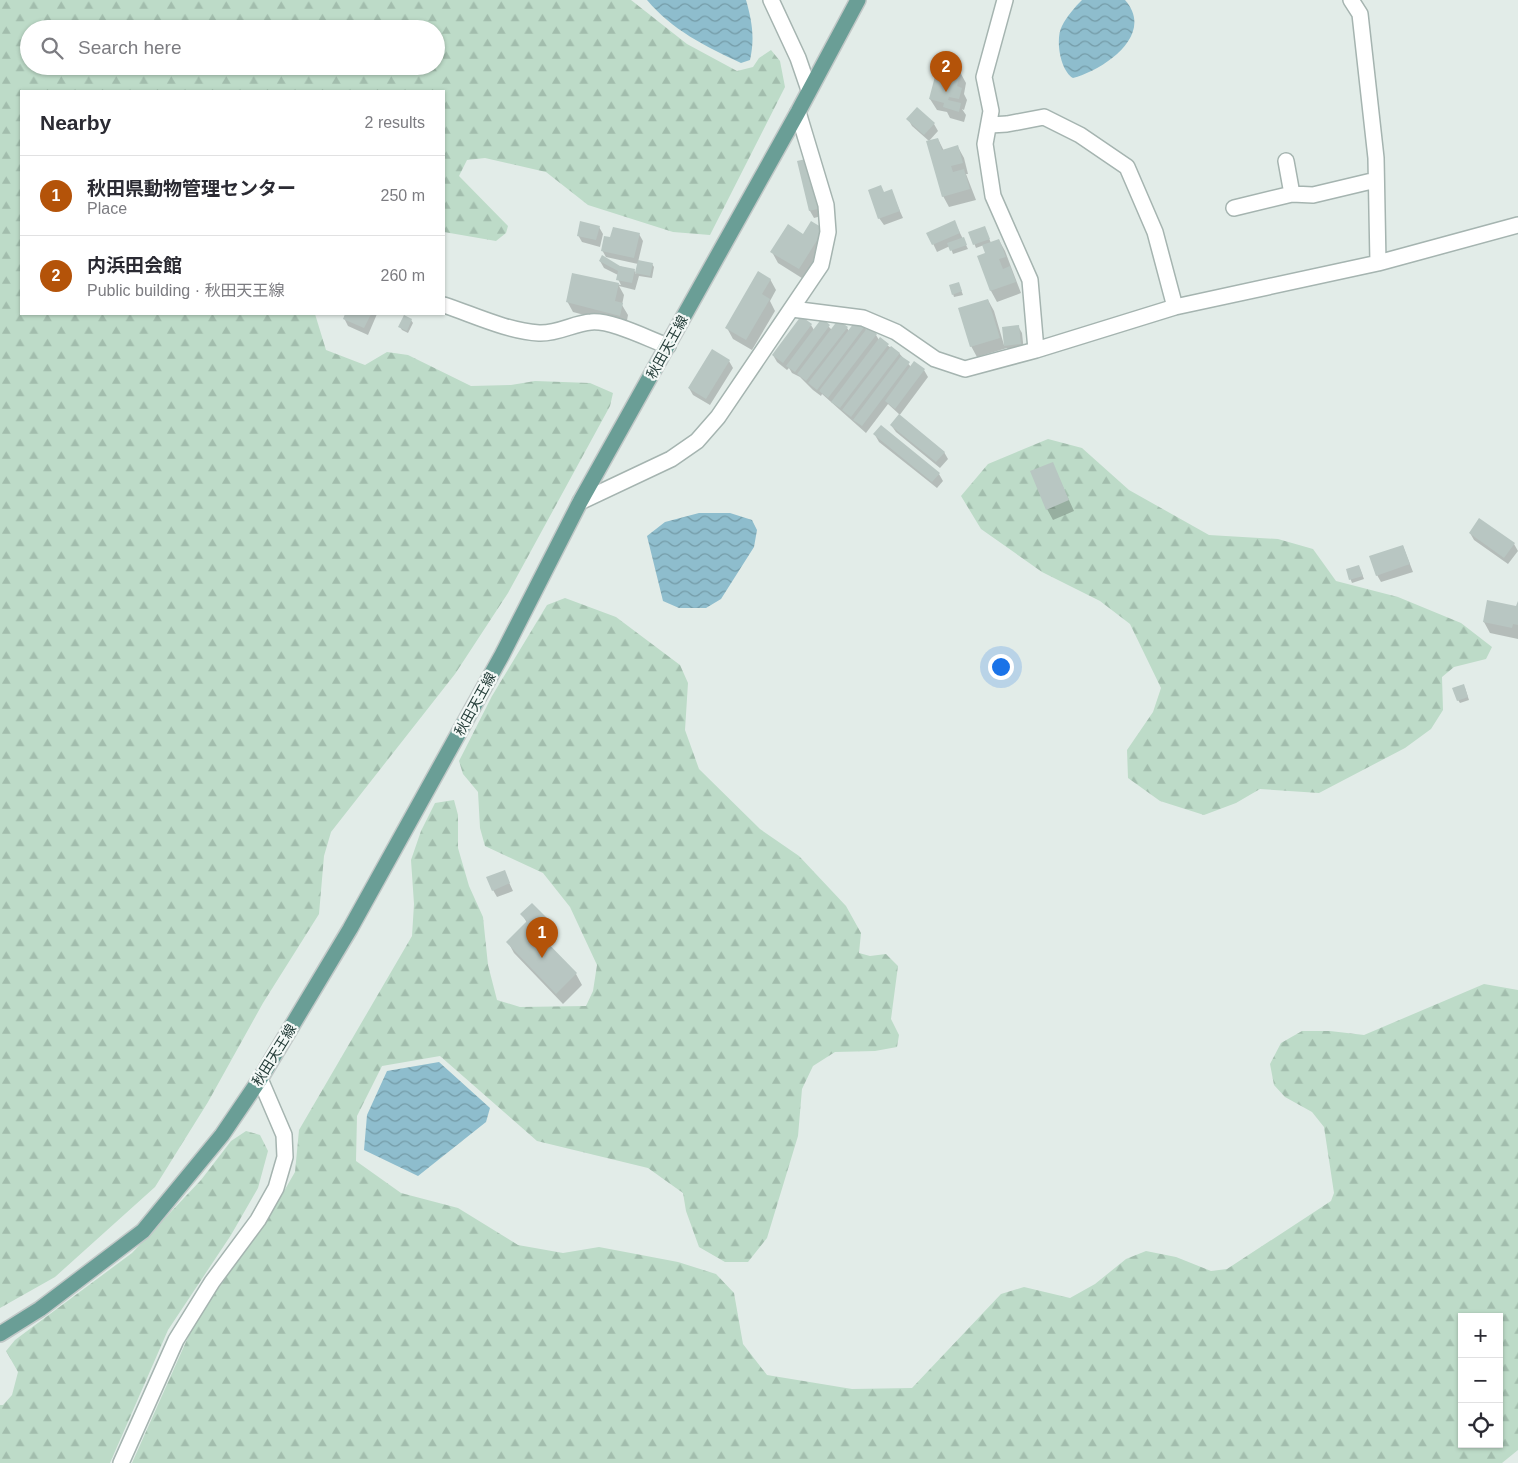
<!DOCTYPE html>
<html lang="en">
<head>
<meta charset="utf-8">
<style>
  :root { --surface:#fff; --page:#f7f7f7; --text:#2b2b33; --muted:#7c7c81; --line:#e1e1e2; --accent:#b45309 }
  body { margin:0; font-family:Helvetica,"Noto Sans JP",sans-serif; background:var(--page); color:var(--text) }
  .controls { position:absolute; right:15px; bottom:15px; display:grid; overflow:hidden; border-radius:0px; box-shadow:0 1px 4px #0004 }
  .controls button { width:45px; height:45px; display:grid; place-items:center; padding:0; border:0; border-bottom:1px solid var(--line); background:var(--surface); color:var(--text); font:25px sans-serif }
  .you { position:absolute; left:1000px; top:666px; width:18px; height:18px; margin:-12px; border:4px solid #fff; border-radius:50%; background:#1a73e8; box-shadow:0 0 0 8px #1a73e833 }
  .badge { display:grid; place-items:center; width:32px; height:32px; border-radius:50%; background:var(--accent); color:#fff; font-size:16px; font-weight:700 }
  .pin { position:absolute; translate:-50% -41px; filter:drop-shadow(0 1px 2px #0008) }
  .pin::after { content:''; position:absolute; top:26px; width:18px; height:15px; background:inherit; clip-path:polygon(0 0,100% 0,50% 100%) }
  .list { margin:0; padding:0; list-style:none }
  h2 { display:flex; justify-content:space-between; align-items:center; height:65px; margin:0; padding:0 20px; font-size:21px }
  h2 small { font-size:16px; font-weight:400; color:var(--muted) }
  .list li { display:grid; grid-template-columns:32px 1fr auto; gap:15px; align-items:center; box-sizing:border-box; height:80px; padding:0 20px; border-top:1px solid var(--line) }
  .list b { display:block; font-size:19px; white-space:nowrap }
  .list p { margin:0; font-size:16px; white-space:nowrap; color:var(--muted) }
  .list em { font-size:16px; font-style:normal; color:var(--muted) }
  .icon { flex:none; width:28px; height:28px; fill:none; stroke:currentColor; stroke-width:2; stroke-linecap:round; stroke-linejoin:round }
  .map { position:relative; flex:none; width:1518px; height:1463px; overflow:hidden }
  .search { position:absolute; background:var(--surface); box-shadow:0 1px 4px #0004; left:20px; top:20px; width:425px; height:55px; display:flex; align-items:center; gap:12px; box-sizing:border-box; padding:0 18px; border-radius:28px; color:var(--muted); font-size:19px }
  .panel { position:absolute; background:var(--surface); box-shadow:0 1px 4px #0004; left:20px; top:90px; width:425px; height:225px; border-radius:0px }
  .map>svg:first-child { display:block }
  .forest { fill:url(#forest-firs); fill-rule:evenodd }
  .water { fill:url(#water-waves) }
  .shadow { fill:#0003 }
  .building { fill:#b8c6c2 }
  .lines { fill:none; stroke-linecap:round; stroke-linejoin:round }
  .street-casing { stroke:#a5b4b0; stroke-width:18 }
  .primary-casing { stroke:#c1c8c7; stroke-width:18 }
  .street { stroke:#fff; stroke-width:15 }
  .primary { stroke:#6a9e96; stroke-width:15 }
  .labels { text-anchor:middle; stroke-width:4.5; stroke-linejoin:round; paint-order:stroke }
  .street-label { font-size:14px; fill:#233c38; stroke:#f3f8f6 }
</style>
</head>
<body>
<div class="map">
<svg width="1518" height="1463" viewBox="0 0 1518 1463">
  <defs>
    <pattern id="forest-firs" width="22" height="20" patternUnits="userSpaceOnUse" patternTransform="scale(1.25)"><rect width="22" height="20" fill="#bddbc8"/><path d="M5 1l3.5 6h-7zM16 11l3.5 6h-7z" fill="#a2bdad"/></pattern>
    <pattern id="water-waves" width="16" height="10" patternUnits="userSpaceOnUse" patternTransform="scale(1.25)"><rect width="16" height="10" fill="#8ebdcd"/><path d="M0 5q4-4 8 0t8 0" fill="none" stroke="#749ba7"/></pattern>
  </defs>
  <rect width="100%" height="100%" fill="#e2ece8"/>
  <path class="forest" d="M 0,0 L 631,0 L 687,44 L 737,71 L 753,67 L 759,58 L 771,50 L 780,61 L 785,87 L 710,235 L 673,232 L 588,205 L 546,172 L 485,158 L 467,160 L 459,176 L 508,226 L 506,233 L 496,241 L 444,232 L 444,91 L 21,91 L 21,314 L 315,314 L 326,350 L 365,365 L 387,352 L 408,355 L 471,386 L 511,385 L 535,381 L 590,383 L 613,393 L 610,406 L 508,593 L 455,674 L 331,832 L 324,856 L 319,914 L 263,1003 L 208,1102 L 155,1187 L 55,1277 L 0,1308 ZM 29,29 L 436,29 L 436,66 L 29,66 Z
    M 1048,439 L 1082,448 L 1129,490 L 1209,535 L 1278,539 L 1313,549 L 1336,581 L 1398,597 L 1461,623 L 1492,647 L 1486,659 L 1454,667 L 1442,677 L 1443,710 L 1431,729 L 1405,748 L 1319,793 L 1260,789 L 1236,803 L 1204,815 L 1160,801 L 1128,778 L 1127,750 L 1153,712 L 1161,688 L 1130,624 L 1100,601 L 1042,572 L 981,529 L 961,496 L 988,464 Z
    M 565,598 L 616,617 L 680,665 L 688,683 L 685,730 L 699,769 L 760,829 L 799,856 L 846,906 L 861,933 L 859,953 L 870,956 L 886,954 L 898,966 L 891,1019 L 899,1035 L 897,1047 L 875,1051 L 835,1052 L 813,1066 L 802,1089 L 798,1136 L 767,1238 L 748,1262 L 725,1262 L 699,1247 L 686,1211 L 683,1193 L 648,1168 L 537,1141 L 440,1056 L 382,1066 L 357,1116 L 356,1161 L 401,1193 L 458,1208 L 518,1245 L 563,1253 L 599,1247 L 678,1262 L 716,1274 L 734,1293 L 743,1344 L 767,1375 L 852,1389 L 912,1388 L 1001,1294 L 1024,1287 L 1070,1298 L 1095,1284 L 1126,1259 L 1146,1251 L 1176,1257 L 1211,1271 L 1227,1269 L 1331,1201 L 1334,1193 L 1324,1127 L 1312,1112 L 1285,1097 L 1274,1085 L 1270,1064 L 1281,1043 L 1302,1031 L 1330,1031 L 1364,1035 L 1484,984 L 1518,990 L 1518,1450 L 1502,1463 L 132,1463 L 189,1335 L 226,1274 L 276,1205 L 295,1172 L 299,1130 L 412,936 L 414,904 L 411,860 L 421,831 L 435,803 L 454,800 L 458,815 L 458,848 L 469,886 L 483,917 L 488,965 L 497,1000 L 520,1007 L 586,1006 L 593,991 L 597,965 L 570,907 L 543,873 L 485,846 L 480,828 L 478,792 L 463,774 L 459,761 L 492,696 L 547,605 ZM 1462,1317 L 1499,1317 L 1499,1444 L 1462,1444 Z
    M 246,1131 L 260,1135 L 268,1151 L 258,1188 L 231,1235 L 168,1330 L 110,1463 L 0,1463 L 0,1405 L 3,1405 L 12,1395 L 18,1372 L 6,1351 L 15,1340 L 132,1253 L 201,1180 L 231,1141 Z"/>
  <path class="water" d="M 647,0 L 746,0 C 752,21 755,38 750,60 L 741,63 C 705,46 672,30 647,0 Z
    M 1082,0 L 1125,0 C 1156,35 1103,70 1073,78 C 1060,70 1055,39 1062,26 C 1067,16 1075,7 1082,0 Z
    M 699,513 L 730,513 L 752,520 L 757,530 L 754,547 L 721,599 L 706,608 L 679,608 L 663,601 L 647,536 L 665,522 Z
    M 439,1062 L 490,1108 L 486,1122 L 418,1176 L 364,1150 L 367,1115 L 387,1071 Z"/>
  <path class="shadow" d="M 960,72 L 966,83 L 964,94 L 967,100 L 964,110 L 962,109 L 966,115 L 964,122 L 950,118 L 947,112 L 937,110 L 930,99 Z
    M 908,119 L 934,124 L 938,131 L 929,141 L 912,126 Z
    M 938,139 L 944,151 L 958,147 L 964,158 L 968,174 L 966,174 L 976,200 L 949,207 L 943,196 Z
    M 798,162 L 825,215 L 814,218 L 810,211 Z
    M 891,191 L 903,218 L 884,225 L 879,218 L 884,193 Z
    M 812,222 L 827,239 L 805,280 L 778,263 L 772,252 L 803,235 Z
    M 599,227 L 603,234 L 600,247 L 582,242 L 578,235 Z
    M 958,229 L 968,249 L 953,254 L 950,246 L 937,252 L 928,233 Z
    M 986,231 L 991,243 L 999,240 L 1005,251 L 1021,293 L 997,302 L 991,291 L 979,256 L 987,254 L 984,245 L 976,248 L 970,233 Z
    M 639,234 L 643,241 L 638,262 L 652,264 L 654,267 L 652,278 L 639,276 L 635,290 L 619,286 L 624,295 L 622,305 L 628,315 L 626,326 L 573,312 L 567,301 L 573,274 L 621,285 L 618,279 L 618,275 L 604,268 L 600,261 L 634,270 L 636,274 L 638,264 L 606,257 L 602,250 L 611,239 Z
    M 770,279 L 776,290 L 770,301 L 775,311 L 752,350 L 733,339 L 727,328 Z
    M 960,287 L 963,295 L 954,297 L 953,294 Z
    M 988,300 L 994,311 L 1004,345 L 1018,326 L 1022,333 L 1024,351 L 1010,352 L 1007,348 L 977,357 L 971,346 Z
    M 346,314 L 377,314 L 368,335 L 348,326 L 344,318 Z
    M 411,320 L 413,323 L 408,333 L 402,330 L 400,327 Z
    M 822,320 L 832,330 L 847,328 L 849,331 L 864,326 L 867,331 L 876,335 L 879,340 L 899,353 L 911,367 L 924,370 L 928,377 L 899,416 L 944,452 L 948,459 L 940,468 L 896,432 L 891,425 L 900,415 L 888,404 L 866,433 L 822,394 L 821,396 L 813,390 L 800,377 L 792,373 L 789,368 L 787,370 L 777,362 L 773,355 L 811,325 L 814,330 Z
    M 729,361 L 733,368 L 710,405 L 693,395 L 689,388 Z
    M 875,435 L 939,474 L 943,481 L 937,488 L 879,442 Z
    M 1052,463 L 1074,511 L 1053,520 L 1047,509 Z
    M 1470,533 L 1514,544 L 1518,551 L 1508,564 L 1474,540 Z
    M 1403,546 L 1413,572 L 1381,582 L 1377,575 Z
    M 1360,569 L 1364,579 L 1352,583 L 1347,570 Z
    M 1488,602 L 1517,607 L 1518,603 L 1518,639 L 1490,633 L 1484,622 Z
    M 1465,688 L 1469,700 L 1460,703 L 1458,700 Z
    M 504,871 L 513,891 L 497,897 L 493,890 Z
    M 532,904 L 547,920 L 553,931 L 543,940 L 576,974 L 582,985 L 563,1004 L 514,953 L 508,942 L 527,923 L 522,914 Z"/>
  <path class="building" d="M 938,65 L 961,71 L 957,86 L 962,88 L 959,99 L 949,97 L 948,100 L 961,103 L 959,112 L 943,107 L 944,103 L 929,99 Z
    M 917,107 L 935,123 L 924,135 L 906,119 Z
    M 938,138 L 942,150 L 958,145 L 963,163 L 951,166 L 953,172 L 964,169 L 970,189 L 942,197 L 926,141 Z
    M 810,158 L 822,208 L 809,211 L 797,161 Z
    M 881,185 L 884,192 L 892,189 L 900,211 L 878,219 L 868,190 Z
    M 955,220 L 960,233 L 932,245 L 926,233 Z
    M 580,221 L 600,226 L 596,240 L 577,236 Z
    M 811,221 L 821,227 L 821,234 L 799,269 L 770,252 L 788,224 L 803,234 Z
    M 985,226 L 990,239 L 973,245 L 968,232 Z
    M 613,227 L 640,233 L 634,258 L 601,251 L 604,236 L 610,237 Z
    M 964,237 L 967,245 L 950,251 L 947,243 Z
    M 999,239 L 1006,257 L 999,259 L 1003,269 L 1010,266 L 1016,282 L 990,291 L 977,256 L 985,253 L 982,245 Z
    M 602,255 L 620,266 L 635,269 L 632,283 L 616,280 L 618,271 L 599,261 Z
    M 638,260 L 653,263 L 650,276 L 635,273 Z
    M 758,271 L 771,279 L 762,294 L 770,299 L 746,340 L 725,328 Z
    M 572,273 L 619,283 L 615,301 L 623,303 L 620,316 L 566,302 Z
    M 959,282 L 962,291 L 952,295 L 949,285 Z
    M 988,299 L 1000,338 L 970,347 L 958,308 Z
    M 345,314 L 371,314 L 364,328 L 343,319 Z
    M 404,315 L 412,319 L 407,331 L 398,327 Z
    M 801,316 L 812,324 L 783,363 L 772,355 Z
    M 822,318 L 830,325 L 795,372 L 786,366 Z
    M 857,319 L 865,326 L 817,390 L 808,383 Z
    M 838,320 L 848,327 L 806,381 L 797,374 Z
    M 1019,325 L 1021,344 L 1004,346 L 1002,327 Z
    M 868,327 L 877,334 L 828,398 L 819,391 Z
    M 880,337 L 889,344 L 840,408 L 831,402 Z
    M 891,346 L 900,353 L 851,417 L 842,410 Z
    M 712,349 L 730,360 L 706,399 L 688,388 Z
    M 901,356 L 910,362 L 862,426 L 853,420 Z
    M 914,361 L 925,369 L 895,409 L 885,401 Z
    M 899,414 L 945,452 L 936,462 L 890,425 Z
    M 881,425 L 940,473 L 932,482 L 873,434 Z
    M 1053,462 L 1069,500 L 1046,510 L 1030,471 Z
    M 1479,518 L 1515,543 L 1504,558 L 1469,533 Z
    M 1403,545 L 1410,564 L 1376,576 L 1369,556 Z
    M 1359,565 L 1363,576 L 1349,580 L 1346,569 Z
    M 1487,600 L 1516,606 L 1518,601 L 1518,625 L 1513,624 L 1512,628 L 1483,622 Z
    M 1464,684 L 1468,697 L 1457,701 L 1452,688 Z
    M 505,870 L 510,883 L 492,891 L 486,877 Z
    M 532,903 L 548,919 L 536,931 L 577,973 L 556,994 L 506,942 L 527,921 L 520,914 Z"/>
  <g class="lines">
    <defs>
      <path id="street" d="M 771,0 L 798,58 L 809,90
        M 1005,0 L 984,77 L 991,111 L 985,144 L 993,196 L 1030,280 L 1036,350
        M 1351,0 L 1360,14 L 1376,158 L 1378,263
        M 990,125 L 1007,124 L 1044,117 L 1080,135 L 1127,167 L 1155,232 L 1175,307
        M 1286,161 L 1292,194
        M 1234,208 L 1292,194 L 1313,195 L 1376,180
        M 444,305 C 474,315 507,331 539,333 C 558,334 574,323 591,322 C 612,320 648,339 668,346
        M 792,309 L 863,318 L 896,332 L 935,359 L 965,369 L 1036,350 L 1175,307 L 1378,263 L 1518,225
        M 580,502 L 671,459 L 697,441 L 718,417 L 821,265 L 828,232 L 826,205 L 798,112
        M 121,1463 L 176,1340 L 212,1282 L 258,1220 L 276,1188 L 285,1157 L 284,1135 L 260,1079"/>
      <path id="primary" d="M 0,1334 L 40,1309 L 143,1231 L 222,1135 L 260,1079 L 350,929 L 502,655 L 580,502 L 798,112 L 858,0"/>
    </defs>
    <use href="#street" class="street-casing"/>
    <use href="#primary" class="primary-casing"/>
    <use href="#street" class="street"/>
    <use href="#primary" class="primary"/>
  </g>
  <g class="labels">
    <g class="street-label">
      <text transform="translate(667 347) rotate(-61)" y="5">秋田天王線</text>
      <text transform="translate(475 704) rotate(-61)" y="5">秋田天王線</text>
      <text transform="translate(274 1055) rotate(-58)" y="5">秋田天王線</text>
    </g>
  </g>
</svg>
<div class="controls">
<button>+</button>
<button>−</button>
<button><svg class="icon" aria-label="locate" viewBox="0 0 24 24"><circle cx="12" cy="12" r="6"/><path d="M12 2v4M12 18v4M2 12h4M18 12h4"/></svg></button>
</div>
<div class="you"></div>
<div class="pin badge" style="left:542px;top:958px">1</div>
<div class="pin badge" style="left:946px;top:92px">2</div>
<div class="search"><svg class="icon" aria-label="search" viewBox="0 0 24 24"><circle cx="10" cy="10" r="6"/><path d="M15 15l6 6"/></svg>Search here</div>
<section class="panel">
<h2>Nearby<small>2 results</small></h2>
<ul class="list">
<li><span class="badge">1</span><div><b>秋田県動物管理センター</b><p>Place</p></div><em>250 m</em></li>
<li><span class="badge">2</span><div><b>内浜田会館</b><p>Public building · 秋田天王線</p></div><em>260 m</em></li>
</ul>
</section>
</div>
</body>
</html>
